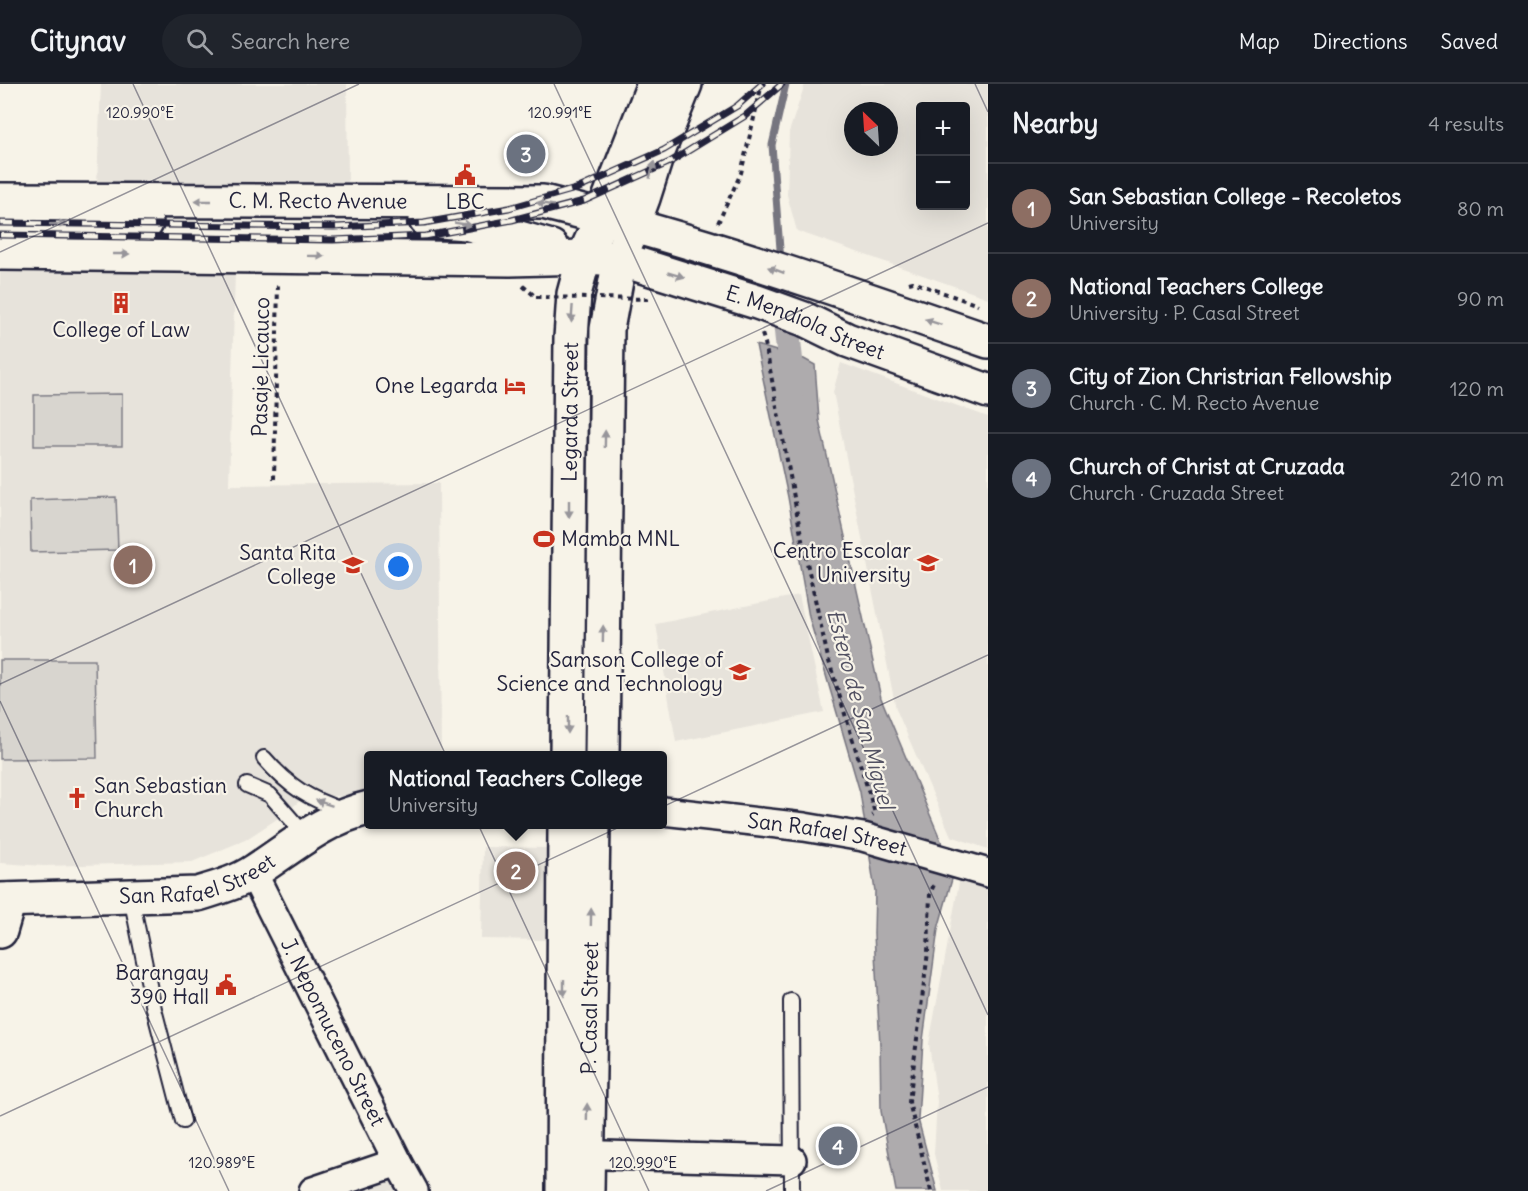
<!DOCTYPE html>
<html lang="en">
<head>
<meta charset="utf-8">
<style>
  :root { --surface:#171b24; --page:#20242c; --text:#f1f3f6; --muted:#9ea1a6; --line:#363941; --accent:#0b8043 }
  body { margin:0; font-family:Delius,sans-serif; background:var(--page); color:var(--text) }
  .controls { position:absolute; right:18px; top:18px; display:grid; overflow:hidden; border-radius:6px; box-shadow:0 6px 24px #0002 }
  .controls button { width:54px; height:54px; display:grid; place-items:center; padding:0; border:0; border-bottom:2px solid var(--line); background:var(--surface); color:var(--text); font:30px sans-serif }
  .compass { position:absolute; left:844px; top:18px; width:54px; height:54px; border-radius:50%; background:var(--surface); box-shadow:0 6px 24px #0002; rotate:335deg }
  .you { position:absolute; left:399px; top:483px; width:21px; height:21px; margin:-15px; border:4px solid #fff; border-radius:50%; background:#1a73e8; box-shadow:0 0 0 9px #1a73e833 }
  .badge { display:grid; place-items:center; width:39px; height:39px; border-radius:50%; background:var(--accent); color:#fff; font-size:20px; font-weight:700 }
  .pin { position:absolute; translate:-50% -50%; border:3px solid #fff; box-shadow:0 2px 6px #0006 }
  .popup { position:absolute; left:364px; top:667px; width:303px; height:78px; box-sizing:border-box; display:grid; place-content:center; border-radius:6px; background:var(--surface); filter:drop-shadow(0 2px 4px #0005); font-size:20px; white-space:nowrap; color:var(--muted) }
  .popup b { font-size:22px; color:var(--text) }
  .popup::after { content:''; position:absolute; left:50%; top:100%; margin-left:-12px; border:12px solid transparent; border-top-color:var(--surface) }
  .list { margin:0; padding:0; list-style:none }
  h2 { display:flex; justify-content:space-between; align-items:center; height:78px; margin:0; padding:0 24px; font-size:26px }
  h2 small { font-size:20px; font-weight:400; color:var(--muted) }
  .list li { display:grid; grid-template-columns:39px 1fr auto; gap:18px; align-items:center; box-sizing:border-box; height:90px; padding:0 24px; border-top:2px solid var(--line) }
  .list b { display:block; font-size:22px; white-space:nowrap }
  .list p { margin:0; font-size:20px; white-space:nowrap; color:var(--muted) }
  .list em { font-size:20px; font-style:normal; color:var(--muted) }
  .icon { flex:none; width:33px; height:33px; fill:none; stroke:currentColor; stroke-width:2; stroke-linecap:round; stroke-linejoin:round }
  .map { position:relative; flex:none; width:988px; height:1107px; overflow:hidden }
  header { display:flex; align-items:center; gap:36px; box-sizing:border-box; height:84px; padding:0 30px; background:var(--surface); border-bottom:2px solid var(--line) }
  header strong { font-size:28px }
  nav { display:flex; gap:33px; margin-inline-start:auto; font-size:21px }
  .search { width:420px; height:54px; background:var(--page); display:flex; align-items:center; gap:15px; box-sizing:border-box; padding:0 21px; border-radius:33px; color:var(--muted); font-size:22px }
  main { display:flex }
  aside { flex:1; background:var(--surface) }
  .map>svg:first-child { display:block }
  .built { fill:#e7e3db; fill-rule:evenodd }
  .green { fill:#d8d5cf; stroke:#7d7c85; stroke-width:1.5 }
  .water { fill:#aeabad; stroke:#76747f; stroke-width:1.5 }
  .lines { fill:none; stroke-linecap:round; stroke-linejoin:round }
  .stream { stroke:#76747f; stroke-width:7 }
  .canal { stroke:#aeabad; stroke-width:26 }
  .lane-casing { stroke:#22223b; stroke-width:18 }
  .street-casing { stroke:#22223b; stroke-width:32 }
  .secondary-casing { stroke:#22223b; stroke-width:38 }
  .path { stroke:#22223b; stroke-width:4; stroke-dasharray:4.5 4.5; stroke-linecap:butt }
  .lane { stroke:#f7f3e8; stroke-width:14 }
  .street { stroke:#f7f3e8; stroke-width:27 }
  .secondary { stroke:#f7f3e8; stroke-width:33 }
  .rail-casing { stroke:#22223b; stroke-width:7 }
  .rail { stroke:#f7f3e8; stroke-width:4.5; stroke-dasharray:14; stroke-linecap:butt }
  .path-bridge { stroke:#22223b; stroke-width:4; stroke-dasharray:4.5 4.5; stroke-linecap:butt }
  .oneway { fill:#97959a }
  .ticks { fill:none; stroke:#22223b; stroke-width:1.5; stroke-opacity:0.45 }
  .labels { text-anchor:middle; stroke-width:4.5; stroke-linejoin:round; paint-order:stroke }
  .street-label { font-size:21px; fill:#22223b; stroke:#f7f3e8 }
  .poi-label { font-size:21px; fill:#22223b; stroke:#f7f3e8; text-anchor:end }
  .water-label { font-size:22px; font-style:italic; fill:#535263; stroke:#f7f3e8 }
  .ticks-label { font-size:15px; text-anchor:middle; fill:#22223b; stroke:#f7f3e8; stroke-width:4.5; stroke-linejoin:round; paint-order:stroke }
</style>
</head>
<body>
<header>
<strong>Citynav</strong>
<div class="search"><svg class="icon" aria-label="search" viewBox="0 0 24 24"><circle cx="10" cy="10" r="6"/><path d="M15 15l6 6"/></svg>Search here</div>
<nav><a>Map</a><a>Directions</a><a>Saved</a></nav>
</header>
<main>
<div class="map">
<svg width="988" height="1107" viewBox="0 0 988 1107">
  <rect width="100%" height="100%" fill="#f7f3e8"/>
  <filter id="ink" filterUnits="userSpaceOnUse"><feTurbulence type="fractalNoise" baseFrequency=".0167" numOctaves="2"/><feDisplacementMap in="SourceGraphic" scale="12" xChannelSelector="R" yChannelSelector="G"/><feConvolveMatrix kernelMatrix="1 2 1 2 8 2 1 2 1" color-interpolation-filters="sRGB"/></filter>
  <g filter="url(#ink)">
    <path class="built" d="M 101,0 L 347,0 L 348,100 L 97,100 Z
      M 805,0 L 988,0 L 988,214 L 797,147 L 787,111 L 789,48 ZM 920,22 L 966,22 L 966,122 L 920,122 ZM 853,27 L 889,27 L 889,63 L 853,63 Z
      M 0,187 L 235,187 L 229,401 L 439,399 L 441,671 L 369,672 L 369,711 L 304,713 L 286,729 L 245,756 L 192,778 L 44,782 L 0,779 Z
      M 841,279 L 988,333 L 988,765 L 951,752 L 896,625 L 833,308 Z
      M 799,511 L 824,628 L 676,658 L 656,540 Z
      M 483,763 L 550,764 L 546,856 L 481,855 Z
      M 961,788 L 988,798 L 988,1107 L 943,1107 L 934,1070 L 937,1017 L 929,960 Z
      M 385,1087 L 396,1107 L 327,1107 Z"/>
    <path class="green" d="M 122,310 L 122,362 L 34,362 L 34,311 Z
      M 116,413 L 118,466 L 31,468 L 30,416 Z
      M 0,576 L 95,576 L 97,674 L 0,675 Z"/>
    <path class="water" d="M 756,261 L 804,275 L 815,281 L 819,336 L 881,614 L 954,788 L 938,845 L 923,956 L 918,1035 L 937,1107 L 896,1107 L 881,1027 L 880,961 L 874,850 L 875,807 L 860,708 L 809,533 L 788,413 Z"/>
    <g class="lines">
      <path class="stream" d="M 781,178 L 772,61 L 786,0"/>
      <path class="canal" d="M 782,200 L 793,304"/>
      <defs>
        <path id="lane" d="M 264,674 C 289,703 309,715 345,727
          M 247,701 L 270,711 L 305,751
          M 131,813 L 154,925 L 183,1037
          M 791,917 L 792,1107"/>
        <g id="street">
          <path id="s1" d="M 663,727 L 804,743 L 863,753 L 988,789"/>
          <path id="s2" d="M 253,789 L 398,1078 L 414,1107"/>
          <path d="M 568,1070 L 792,1076"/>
          <path d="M 313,1107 L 398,1078"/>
        </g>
        <g id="secondary">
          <path id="s3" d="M 0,116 L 543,118 C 694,155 841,206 988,257"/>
          <path d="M 426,136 L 466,139 L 551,163"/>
          <path d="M 0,141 L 146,139"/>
          <path id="s4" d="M 0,169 L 510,175 L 584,173 L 620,175 L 757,218 L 804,235 L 847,256 L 988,307"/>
          <path id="s5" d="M 567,672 L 571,254 L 574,210 L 584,173 L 602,133 L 654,0"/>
          <path d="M 602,672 L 607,245 L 620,175 L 643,114 L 657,70 L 685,0"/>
          <path id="s6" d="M 0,816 L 198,810 C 217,804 237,799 255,787 C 292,763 324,734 369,724"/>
          <path d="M 0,847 L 9,816"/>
          <path d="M 563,1107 L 565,740"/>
          <path id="s7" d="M 587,1107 L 593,740"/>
        </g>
      </defs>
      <use href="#lane" class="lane-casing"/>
      <use href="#street" class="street-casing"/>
      <use href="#secondary" class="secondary-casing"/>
      <path class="path" d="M 718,139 L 741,89 L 762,0
        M 909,199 L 913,198 L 978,221
        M 523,202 L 536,213
        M 762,250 L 765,259 L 802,456 L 828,574 L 875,729 L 872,731
        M 274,395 L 278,199
        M 931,1107 L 909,1018 L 928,868 L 930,810 L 935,798"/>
      <use href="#lane" class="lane"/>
      <use href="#street" class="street"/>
      <use href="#secondary" class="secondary"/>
      <defs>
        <path id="rail" d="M 0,139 L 334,143 L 424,139 L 509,124 L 579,104 L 664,66 L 737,22 L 762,0
          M 0,151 L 333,156 L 426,152 L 512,136 L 584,117 L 670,78 L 745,32 L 782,0"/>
      </defs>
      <use href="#rail" class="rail-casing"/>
      <use href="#rail" class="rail"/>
      <path class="path-bridge" d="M 536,213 L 649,215"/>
    </g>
    <defs><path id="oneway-solid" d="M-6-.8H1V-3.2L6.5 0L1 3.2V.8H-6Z" transform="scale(1.5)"/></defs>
    <g class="oneway">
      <use href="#oneway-solid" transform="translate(652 86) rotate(-74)"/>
      <use href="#oneway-solid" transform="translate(203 117) rotate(-180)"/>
      <use href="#oneway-solid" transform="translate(545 120) rotate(-171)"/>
      <use href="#oneway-solid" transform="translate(58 140) rotate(-1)"/>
      <use href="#oneway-solid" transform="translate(463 140) rotate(9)"/>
      <use href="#oneway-solid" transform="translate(121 170)"/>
      <use href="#oneway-solid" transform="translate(316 172) rotate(1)"/>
      <use href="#oneway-solid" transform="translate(776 186) rotate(-160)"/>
      <use href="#oneway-solid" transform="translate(676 191) rotate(17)"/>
      <use href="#oneway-solid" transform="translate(572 230) rotate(94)"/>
      <use href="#oneway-solid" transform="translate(933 238) rotate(-161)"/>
      <use href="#oneway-solid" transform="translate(605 355) rotate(-89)"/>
      <use href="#oneway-solid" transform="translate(569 425) rotate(90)"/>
      <use href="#oneway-solid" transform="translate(603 550) rotate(-89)"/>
      <use href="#oneway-solid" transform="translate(568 641) rotate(90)"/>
      <use href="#oneway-solid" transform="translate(324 719) rotate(-161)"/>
      <use href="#oneway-solid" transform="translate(591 833) rotate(-89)"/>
      <use href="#oneway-solid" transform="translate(564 904) rotate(90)"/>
      <use href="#oneway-solid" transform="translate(587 1028) rotate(-89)"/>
    </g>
  </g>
  <path class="ticks" d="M 133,0 L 649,1107M 554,0 L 988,931M 975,0 L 988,28M 0,168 L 359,0M 0,600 L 988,139M 0,617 L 229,1107M 0,1032 L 988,571M 766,1107 L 988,1003"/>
  <defs>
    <symbol id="civic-bare" viewBox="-9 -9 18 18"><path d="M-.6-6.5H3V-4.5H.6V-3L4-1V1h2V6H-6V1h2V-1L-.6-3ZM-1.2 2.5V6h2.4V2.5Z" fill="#c8321e" stroke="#f7f3e8" stroke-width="2.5" paint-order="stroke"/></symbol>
    <symbol id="building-bare" viewBox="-9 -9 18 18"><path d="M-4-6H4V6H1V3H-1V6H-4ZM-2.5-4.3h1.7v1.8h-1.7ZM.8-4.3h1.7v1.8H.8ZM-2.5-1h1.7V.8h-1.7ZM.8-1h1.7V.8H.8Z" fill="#c8321e" stroke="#f7f3e8" stroke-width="2.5" paint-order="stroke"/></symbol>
    <symbol id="hotel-bare" viewBox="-9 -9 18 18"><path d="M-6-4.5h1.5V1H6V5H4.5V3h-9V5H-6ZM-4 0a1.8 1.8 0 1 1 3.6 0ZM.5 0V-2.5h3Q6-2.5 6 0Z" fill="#c8321e" stroke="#f7f3e8" stroke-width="2.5" paint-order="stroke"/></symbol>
    <symbol id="stadium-bare" viewBox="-9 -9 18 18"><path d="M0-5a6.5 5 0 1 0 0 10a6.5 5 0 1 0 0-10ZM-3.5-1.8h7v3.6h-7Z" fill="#c8321e" stroke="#f7f3e8" stroke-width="2.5" paint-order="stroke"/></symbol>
    <symbol id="university-bare" viewBox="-9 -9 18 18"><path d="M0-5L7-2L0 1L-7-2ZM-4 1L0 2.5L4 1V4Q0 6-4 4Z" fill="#c8321e" stroke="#f7f3e8" stroke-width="2.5" paint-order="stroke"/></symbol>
    <symbol id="church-bare" viewBox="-9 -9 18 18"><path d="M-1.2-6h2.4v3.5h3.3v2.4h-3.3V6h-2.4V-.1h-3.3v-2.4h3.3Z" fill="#c8321e" stroke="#f7f3e8" stroke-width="2.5" paint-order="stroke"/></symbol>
  </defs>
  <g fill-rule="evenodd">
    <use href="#civic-bare" x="450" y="76" width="30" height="30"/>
    <use href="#building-bare" x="106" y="204" width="30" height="30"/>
    <use href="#hotel-bare" x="500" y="287" width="30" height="30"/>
    <use href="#stadium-bare" x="529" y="440" width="30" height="30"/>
    <use href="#university-bare" x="913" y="464" width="30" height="30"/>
    <use href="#university-bare" x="338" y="466" width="30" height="30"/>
    <use href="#university-bare" x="725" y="573" width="30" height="30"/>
    <use href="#church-bare" x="62" y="699" width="30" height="30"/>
    <use href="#civic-bare" x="211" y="886" width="30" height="30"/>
  </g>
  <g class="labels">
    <g class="street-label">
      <text dy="7" stroke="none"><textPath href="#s3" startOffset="318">C. M. Recto Avenue</textPath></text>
      <text dy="7" stroke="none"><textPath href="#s4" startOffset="816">E. Mendiola Street</textPath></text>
      <text transform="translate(261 283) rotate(-89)" y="7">Pasaje Licauco</text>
      <text dy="7" stroke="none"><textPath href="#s5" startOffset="344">Legarda Street</textPath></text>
      <text dy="7" stroke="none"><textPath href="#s1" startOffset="166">San Rafael Street</textPath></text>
      <text dy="7" stroke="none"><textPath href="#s6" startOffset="200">San Rafael Street</textPath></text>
      <text dy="7" stroke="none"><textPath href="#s7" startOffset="183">P. Casal Street</textPath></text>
      <text dy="7" stroke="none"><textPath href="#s2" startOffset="178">J. Nepomuceno Street</textPath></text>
    </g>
    <g class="poi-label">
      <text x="465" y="125" text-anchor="middle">LBC</text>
      <text x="121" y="253" text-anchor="middle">College of Law</text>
      <text x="498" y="309">One Legarda</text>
      <text x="561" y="462" text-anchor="start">Mamba MNL</text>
      <text x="911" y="474">Centro Escolar<tspan x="911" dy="24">University</tspan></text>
      <text x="336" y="476">Santa Rita<tspan x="336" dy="24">College</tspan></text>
      <text x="723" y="583">Samson College of<tspan x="723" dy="24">Science and Technology</tspan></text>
      <text x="94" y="709" text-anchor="start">San Sebastian<tspan x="94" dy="24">Church</tspan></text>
      <text x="209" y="896">Barangay<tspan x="209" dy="24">390 Hall</tspan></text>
    </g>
    <g class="water-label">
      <text transform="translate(861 625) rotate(75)" y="8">Estero de San Miguel</text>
    </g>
  </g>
  <g class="ticks-label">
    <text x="140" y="34">120.990°E</text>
    <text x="560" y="34">120.991°E</text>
    <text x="222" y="1084">120.989°E</text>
    <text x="643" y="1084">120.990°E</text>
  </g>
</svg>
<div class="controls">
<button>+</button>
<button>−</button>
</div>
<svg class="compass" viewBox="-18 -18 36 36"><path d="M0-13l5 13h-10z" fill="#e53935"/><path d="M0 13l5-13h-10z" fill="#9ea1a6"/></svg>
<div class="you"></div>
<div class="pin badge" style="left:133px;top:481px;background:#8d6e63">1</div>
<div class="pin badge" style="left:516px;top:787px;background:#8d6e63">2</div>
<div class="popup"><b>National Teachers College</b>University</div>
<div class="pin badge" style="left:526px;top:70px;background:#6b7280">3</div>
<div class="pin badge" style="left:838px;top:1062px;background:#6b7280">4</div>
</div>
<aside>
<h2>Nearby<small>4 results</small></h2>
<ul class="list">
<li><span class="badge" style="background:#8d6e63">1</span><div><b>San Sebastian College - Recoletos</b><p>University</p></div><em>80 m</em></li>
<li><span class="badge" style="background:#8d6e63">2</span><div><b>National Teachers College</b><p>University · P. Casal Street</p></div><em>90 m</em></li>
<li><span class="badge" style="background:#6b7280">3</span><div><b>City of Zion Christrian Fellowship</b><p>Church · C. M. Recto Avenue</p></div><em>120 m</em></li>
<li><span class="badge" style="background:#6b7280">4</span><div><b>Church of Christ at Cruzada</b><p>Church · Cruzada Street</p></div><em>210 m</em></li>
</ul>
</aside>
</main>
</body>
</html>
